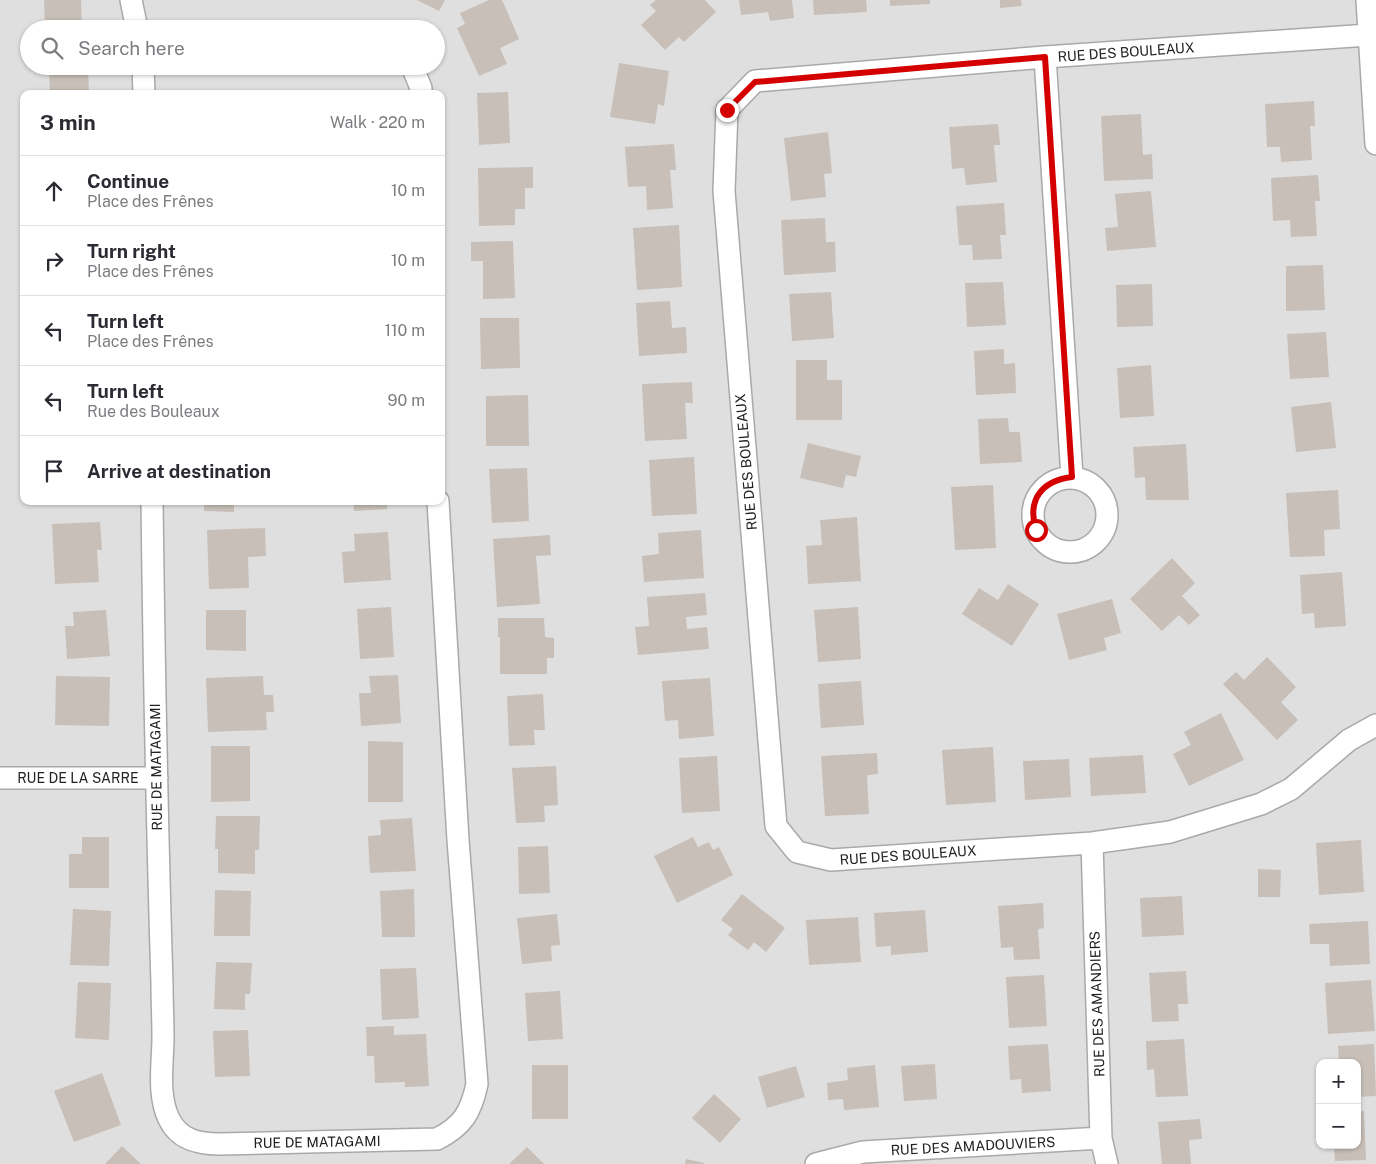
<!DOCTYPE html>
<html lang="en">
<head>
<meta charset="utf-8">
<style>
  :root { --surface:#fff; --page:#f2f2f3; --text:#2b2b33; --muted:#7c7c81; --line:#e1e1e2 }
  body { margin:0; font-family:"Public Sans",sans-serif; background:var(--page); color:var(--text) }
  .controls { position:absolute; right:15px; bottom:15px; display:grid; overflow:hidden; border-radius:10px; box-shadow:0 1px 4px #0004 }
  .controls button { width:45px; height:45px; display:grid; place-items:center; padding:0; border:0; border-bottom:1px solid var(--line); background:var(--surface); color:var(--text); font:25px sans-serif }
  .stop { position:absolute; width:15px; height:15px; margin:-11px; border:4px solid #d40000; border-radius:50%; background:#fff }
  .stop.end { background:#d40000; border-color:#fff; box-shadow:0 1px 5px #0008 }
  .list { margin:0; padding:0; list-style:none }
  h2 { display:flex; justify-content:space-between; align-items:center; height:65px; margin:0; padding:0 20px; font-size:21px }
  h2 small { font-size:16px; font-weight:400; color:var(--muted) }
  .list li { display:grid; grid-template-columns:32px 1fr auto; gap:15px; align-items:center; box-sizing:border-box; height:70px; padding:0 20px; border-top:1px solid var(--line) }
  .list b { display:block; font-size:19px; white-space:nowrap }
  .list p { margin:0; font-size:16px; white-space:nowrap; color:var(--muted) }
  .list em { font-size:16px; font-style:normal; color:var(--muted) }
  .icon { flex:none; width:28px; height:28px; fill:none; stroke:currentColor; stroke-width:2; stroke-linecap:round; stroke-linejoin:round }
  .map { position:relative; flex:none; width:1376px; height:1164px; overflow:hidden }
  .search { position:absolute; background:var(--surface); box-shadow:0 1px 4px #0004; left:20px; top:20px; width:425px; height:55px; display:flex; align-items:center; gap:12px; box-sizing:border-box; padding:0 18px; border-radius:28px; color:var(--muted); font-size:19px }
  .panel { position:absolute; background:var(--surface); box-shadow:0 1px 4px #0004; left:20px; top:90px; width:425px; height:415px; border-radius:10px }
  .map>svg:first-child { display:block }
  .residential { fill:#e0dfdf; fill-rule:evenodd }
  .building { fill:#c7bfb8 }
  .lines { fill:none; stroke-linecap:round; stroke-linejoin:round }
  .minor-casing { stroke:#a9a9a9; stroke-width:24 }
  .minor { stroke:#fff; stroke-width:21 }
  .route { stroke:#d40000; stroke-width:6 }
  .labels { text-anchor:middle; stroke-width:4.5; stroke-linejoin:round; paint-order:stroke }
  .street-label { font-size:14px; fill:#222; stroke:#fff }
</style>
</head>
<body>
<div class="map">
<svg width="1376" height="1164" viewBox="0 0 1376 1164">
  <rect width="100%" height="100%" fill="#f2efe9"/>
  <path class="residential" d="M 0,0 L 1376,0 L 1376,1164 L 0,1164 ZM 29,29 L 436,29 L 436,66 L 29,66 ZM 24,94 L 441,94 L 441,501 L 24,501 ZM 1320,1063 L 1357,1063 L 1357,1145 L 1320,1145 Z"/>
  <path class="building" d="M 44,0 L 81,0 L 82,29 L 45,29 Z
    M 417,0 L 445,0 L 439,11 Z
    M 489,0 L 502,0 L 519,39 L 500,48 L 507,64 L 479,76 L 457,28 L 465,24 L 460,13 Z
    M 656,0 L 705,0 L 716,12 L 684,42 L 679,37 L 665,50 L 641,25 L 656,11 L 650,5 Z
    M 739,0 L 792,0 L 794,18 L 770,21 L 768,12 L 741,15 Z
    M 813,0 L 866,0 L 867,12 L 814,15 Z
    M 890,0 L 930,0 L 930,4 L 890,6 Z
    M 1000,0 L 1021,0 L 1022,6 L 1000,8 Z
    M 619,63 L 669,71 L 664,106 L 658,104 L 655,124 L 610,117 Z
    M 49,66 L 88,66 L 89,94 L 50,94 Z
    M 508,92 L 510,143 L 479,145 L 477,93 Z
    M 1314,101 L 1315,126 L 1310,126 L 1312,160 L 1281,162 L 1280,147 L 1267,147 L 1265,104 Z
    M 1141,114 L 1143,155 L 1152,154 L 1153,179 L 1104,181 L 1101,116 Z
    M 998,124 L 1000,145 L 994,145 L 997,182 L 966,185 L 964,168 L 952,169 L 949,127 Z
    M 828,132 L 832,173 L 824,174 L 826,197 L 791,201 L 784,138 Z
    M 674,144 L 676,170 L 670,170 L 673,208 L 647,210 L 646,186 L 628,187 L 625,147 Z
    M 533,167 L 533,188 L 525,188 L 525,209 L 515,209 L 515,225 L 479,226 L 478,168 Z
    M 1318,175 L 1320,201 L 1315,201 L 1317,236 L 1291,237 L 1290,220 L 1273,221 L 1271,178 Z
    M 1151,191 L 1156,247 L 1107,251 L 1105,228 L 1118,227 L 1115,194 Z
    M 1004,203 L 1006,235 L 1000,235 L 1002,259 L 973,260 L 972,245 L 959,245 L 956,206 Z
    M 825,218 L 826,242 L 835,242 L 836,272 L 784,275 L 781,220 Z
    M 679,225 L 682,287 L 637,290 L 633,228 Z
    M 513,241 L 515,298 L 483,299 L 483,261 L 471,261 L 471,242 Z
    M 1323,265 L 1325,310 L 1286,311 L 1286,266 Z
    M 1003,282 L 1006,325 L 967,327 L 965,283 Z
    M 1152,284 L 1153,326 L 1117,327 L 1116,285 Z
    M 831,292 L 834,338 L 792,341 L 789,294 Z
    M 670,301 L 672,328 L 686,327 L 687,353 L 639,356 L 636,303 Z
    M 480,318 L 519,318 L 520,368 L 481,369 Z
    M 1326,332 L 1329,377 L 1290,379 L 1287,334 Z
    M 1004,349 L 1004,364 L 1015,363 L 1016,393 L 976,395 L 974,351 Z
    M 796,360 L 827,360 L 827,380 L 842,380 L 842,420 L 796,420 Z
    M 1151,365 L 1154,416 L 1120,418 L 1117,368 Z
    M 692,382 L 693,403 L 685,403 L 687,439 L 645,441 L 642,384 Z
    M 528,395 L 529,446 L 486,446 L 486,396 Z
    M 1331,402 L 1336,448 L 1296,452 L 1291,407 Z
    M 1008,418 L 1009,432 L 1020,432 L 1022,462 L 980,464 L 978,419 Z
    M 808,443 L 861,456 L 856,477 L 846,475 L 843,488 L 800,478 Z
    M 1186,444 L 1189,500 L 1146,500 L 1145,477 L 1135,478 L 1133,447 Z
    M 694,457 L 697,514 L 652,516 L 649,460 Z
    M 527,468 L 529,521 L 492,523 L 489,469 Z
    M 993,485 L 996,548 L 955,550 L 951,487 Z
    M 1338,490 L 1340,529 L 1324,530 L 1325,556 L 1290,557 L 1286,493 Z
    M 204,501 L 234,501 L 234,512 L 204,511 Z
    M 353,501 L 387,501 L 387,509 L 354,511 Z
    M 857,517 L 861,581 L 808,584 L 806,546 L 822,545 L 820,520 Z
    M 100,522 L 102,550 L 97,550 L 99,582 L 55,584 L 52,524 Z
    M 265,528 L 266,556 L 248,557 L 249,588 L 209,589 L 207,530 Z
    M 701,530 L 704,578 L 644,582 L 642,556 L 659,554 L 658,533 Z
    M 388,532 L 391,580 L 344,583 L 342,552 L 355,551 L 354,534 Z
    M 550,535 L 551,555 L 536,556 L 540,604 L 497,607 L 493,539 Z
    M 1172,558 L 1195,583 L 1182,596 L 1200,615 L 1189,625 L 1179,615 L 1162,631 L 1130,599 Z
    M 1342,572 L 1346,626 L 1315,628 L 1314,613 L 1302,614 L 1300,575 Z
    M 1008,584 L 1039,604 L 1012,646 L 962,614 L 979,588 L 998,600 Z
    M 705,593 L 707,615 L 686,617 L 687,629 L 707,627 L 709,649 L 638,655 L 635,627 L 649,626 L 647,597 Z
    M 1112,599 L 1121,633 L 1104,638 L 1107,650 L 1069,660 L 1057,614 Z
    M 391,607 L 394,657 L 360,659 L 357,609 Z
    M 858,607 L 861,659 L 818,662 L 814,610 Z
    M 106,610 L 110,656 L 67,659 L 65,626 L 74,626 L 73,612 Z
    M 206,610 L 246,610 L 246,651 L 206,650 Z
    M 498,618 L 544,618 L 545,637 L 554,638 L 554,658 L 547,658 L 547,674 L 500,674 L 500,637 L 498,637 Z
    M 1267,657 L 1296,687 L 1281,702 L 1298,720 L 1277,740 L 1223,684 L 1236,672 L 1244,680 Z
    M 398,675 L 401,723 L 361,726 L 359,693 L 371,693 L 369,676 Z
    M 56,676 L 110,677 L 109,726 L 55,725 Z
    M 263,676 L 264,695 L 273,695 L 274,712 L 266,712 L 267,730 L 208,732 L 206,678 Z
    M 710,678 L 714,736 L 679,739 L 678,720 L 665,721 L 662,681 Z
    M 861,681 L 864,725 L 821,728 L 818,684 Z
    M 543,694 L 545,730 L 534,730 L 535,745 L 509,746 L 507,696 Z
    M 1221,713 L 1244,760 L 1189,786 L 1173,754 L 1191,745 L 1184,732 Z
    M 368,741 L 403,742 L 403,802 L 368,802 Z
    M 211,746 L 250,746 L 250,801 L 211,802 Z
    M 993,747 L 996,802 L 946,805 L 942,750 Z
    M 877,753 L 878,774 L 867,775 L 869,814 L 825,816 L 821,756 Z
    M 1143,755 L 1146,793 L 1091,796 L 1089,758 Z
    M 717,756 L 720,811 L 682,813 L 679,758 Z
    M 1069,759 L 1071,797 L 1025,800 L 1023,761 Z
    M 556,766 L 558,805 L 544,806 L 545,822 L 516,823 L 512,768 Z
    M 216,816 L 260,816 L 259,850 L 255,850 L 255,874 L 218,873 L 218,849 L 215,849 Z
    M 412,818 L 416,871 L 370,873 L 368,836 L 381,835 L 380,820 Z
    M 82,837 L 109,837 L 109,888 L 69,888 L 69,854 L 82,854 Z
    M 693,837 L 698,847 L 709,842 L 713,850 L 719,847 L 733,875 L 677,903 L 654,856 Z
    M 1361,840 L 1364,892 L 1319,895 L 1316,843 Z
    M 548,846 L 550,893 L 519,894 L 518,847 Z
    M 1258,869 L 1281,870 L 1280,897 L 1258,897 Z
    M 414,889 L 415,937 L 382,937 L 380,891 Z
    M 215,890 L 251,891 L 250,936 L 214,936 Z
    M 742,894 L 785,928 L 766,952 L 754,942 L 748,950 L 728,935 L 733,929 L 721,920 Z
    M 1182,896 L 1184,935 L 1142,937 L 1140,898 Z
    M 1043,903 L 1044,928 L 1038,929 L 1040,959 L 1014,960 L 1013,947 L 1001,948 L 998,906 Z
    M 73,909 L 111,911 L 109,966 L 70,965 Z
    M 925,910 L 928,952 L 891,955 L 891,946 L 876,947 L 874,913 Z
    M 557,914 L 560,945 L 551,946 L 552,961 L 522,964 L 517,918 Z
    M 858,917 L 861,962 L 809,965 L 806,920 Z
    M 1368,921 L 1370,964 L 1330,966 L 1329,944 L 1310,944 L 1309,924 Z
    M 216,962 L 252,963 L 250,994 L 245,994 L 245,1010 L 214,1009 Z
    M 416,968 L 419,1018 L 382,1020 L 380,969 Z
    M 1186,971 L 1188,1004 L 1178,1004 L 1179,1021 L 1152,1022 L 1149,973 Z
    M 1044,975 L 1047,1026 L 1009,1028 L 1006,977 Z
    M 1371,980 L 1375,1031 L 1328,1034 L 1325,983 Z
    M 78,982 L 111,983 L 109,1040 L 75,1038 Z
    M 560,991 L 563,1039 L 528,1041 L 525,993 Z
    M 394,1026 L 394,1035 L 426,1034 L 429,1086 L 405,1087 L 405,1082 L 375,1083 L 374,1056 L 367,1056 L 366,1027 Z
    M 248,1030 L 250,1076 L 215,1077 L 213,1031 Z
    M 1184,1039 L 1188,1096 L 1156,1097 L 1154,1069 L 1147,1070 L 1146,1041 Z
    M 1048,1044 L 1051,1091 L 1022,1093 L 1021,1079 L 1010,1080 L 1008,1046 Z
    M 1374,1044 L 1376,1096 L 1357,1097 L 1357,1063 L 1339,1063 L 1338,1046 Z
    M 935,1064 L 937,1099 L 904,1101 L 901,1066 Z
    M 532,1065 L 568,1065 L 568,1119 L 532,1119 Z
    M 875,1065 L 879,1107 L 844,1110 L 843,1099 L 828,1100 L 827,1083 L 848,1080 L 847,1068 Z
    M 796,1066 L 805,1097 L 767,1108 L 758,1077 Z
    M 102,1073 L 121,1125 L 74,1142 L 54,1091 Z
    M 714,1094 L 741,1119 L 720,1143 L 692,1118 Z
    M 1364,1111 L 1366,1160 L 1335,1161 L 1334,1145 L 1357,1145 L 1357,1112 Z
    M 1200,1119 L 1202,1139 L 1189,1140 L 1191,1164 L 1162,1164 L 1158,1122 Z
    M 122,1146 L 141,1164 L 105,1164 Z
    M 527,1147 L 544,1164 L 509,1164 Z
    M 686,1159 L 704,1163 L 704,1164 L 685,1164 Z"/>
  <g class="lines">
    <defs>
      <path id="minor" d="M 131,0 L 137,29
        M 1367,0 L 1376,144
        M 1369,35 L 1045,57 L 755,81 L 727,110 L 724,191 L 776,826 L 797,852 L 831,860 L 1092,843 L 1170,832 L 1261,804 L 1291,789 L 1349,740 L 1376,725
        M 1045,57 L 1072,477
        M 143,66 L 144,94
        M 412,66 L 421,88 L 421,94
        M1033 515a37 37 0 1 1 74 0a37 37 0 1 1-74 0Z
        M 152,501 C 154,662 157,823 162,984 C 162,1002 163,1019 163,1037 C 163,1062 157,1095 169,1119 C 179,1140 199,1144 219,1144 L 437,1139 C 463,1126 471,1112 477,1084 L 458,840 L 438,501
        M 0,778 L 157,778
        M 1092,843 L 1101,1138 L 1107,1164
        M 816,1164 L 863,1152 L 1101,1138"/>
    </defs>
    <use href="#minor" class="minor-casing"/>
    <use href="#minor" class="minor"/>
  </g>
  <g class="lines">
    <path class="route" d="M 727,110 L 755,82 L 1045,57 L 1072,477 C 1041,481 1027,500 1036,530"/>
  </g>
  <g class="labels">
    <g class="street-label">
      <text transform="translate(1126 52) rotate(-4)" y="5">RUE DES BOULEAUX</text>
      <text transform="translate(746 462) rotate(-95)" y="5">RUE DES BOULEAUX</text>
      <text transform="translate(156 767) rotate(-91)" y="5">RUE DE MATAGAMI</text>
      <text x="78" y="783">RUE DE LA SARRE</text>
      <text transform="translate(908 855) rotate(-4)" y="5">RUE DES BOULEAUX</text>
      <text transform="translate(1097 1004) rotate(-92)" y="5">RUE DES AMANDIERS</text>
      <text transform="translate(317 1142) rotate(-1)" y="5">RUE DE MATAGAMI</text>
      <text transform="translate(973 1146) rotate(-3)" y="5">RUE DES AMADOUVIERS</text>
    </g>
  </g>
</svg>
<div class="controls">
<button>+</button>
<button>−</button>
</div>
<div class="stop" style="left:1036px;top:530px"></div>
<div class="stop end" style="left:727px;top:110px"></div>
<div class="search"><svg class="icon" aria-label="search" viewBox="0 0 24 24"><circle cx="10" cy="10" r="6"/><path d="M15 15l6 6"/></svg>Search here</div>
<section class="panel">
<h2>3 min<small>Walk · 220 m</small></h2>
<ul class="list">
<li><svg class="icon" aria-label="ahead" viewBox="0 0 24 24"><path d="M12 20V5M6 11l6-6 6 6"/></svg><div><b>Continue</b><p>Place des Frênes</p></div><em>10 m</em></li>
<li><svg class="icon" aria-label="right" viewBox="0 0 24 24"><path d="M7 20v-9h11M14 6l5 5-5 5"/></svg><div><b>Turn right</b><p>Place des Frênes</p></div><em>10 m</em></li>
<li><svg class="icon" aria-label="left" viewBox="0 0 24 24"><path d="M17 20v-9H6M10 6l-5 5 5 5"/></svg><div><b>Turn left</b><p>Place des Frênes</p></div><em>110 m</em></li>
<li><svg class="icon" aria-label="left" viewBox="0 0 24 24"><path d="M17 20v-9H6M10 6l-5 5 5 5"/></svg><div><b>Turn left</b><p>Rue des Bouleaux</p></div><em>90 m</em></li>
<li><svg class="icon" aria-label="arrive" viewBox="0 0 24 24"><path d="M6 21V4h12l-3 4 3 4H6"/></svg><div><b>Arrive at destination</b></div></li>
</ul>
</section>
</div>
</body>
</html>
